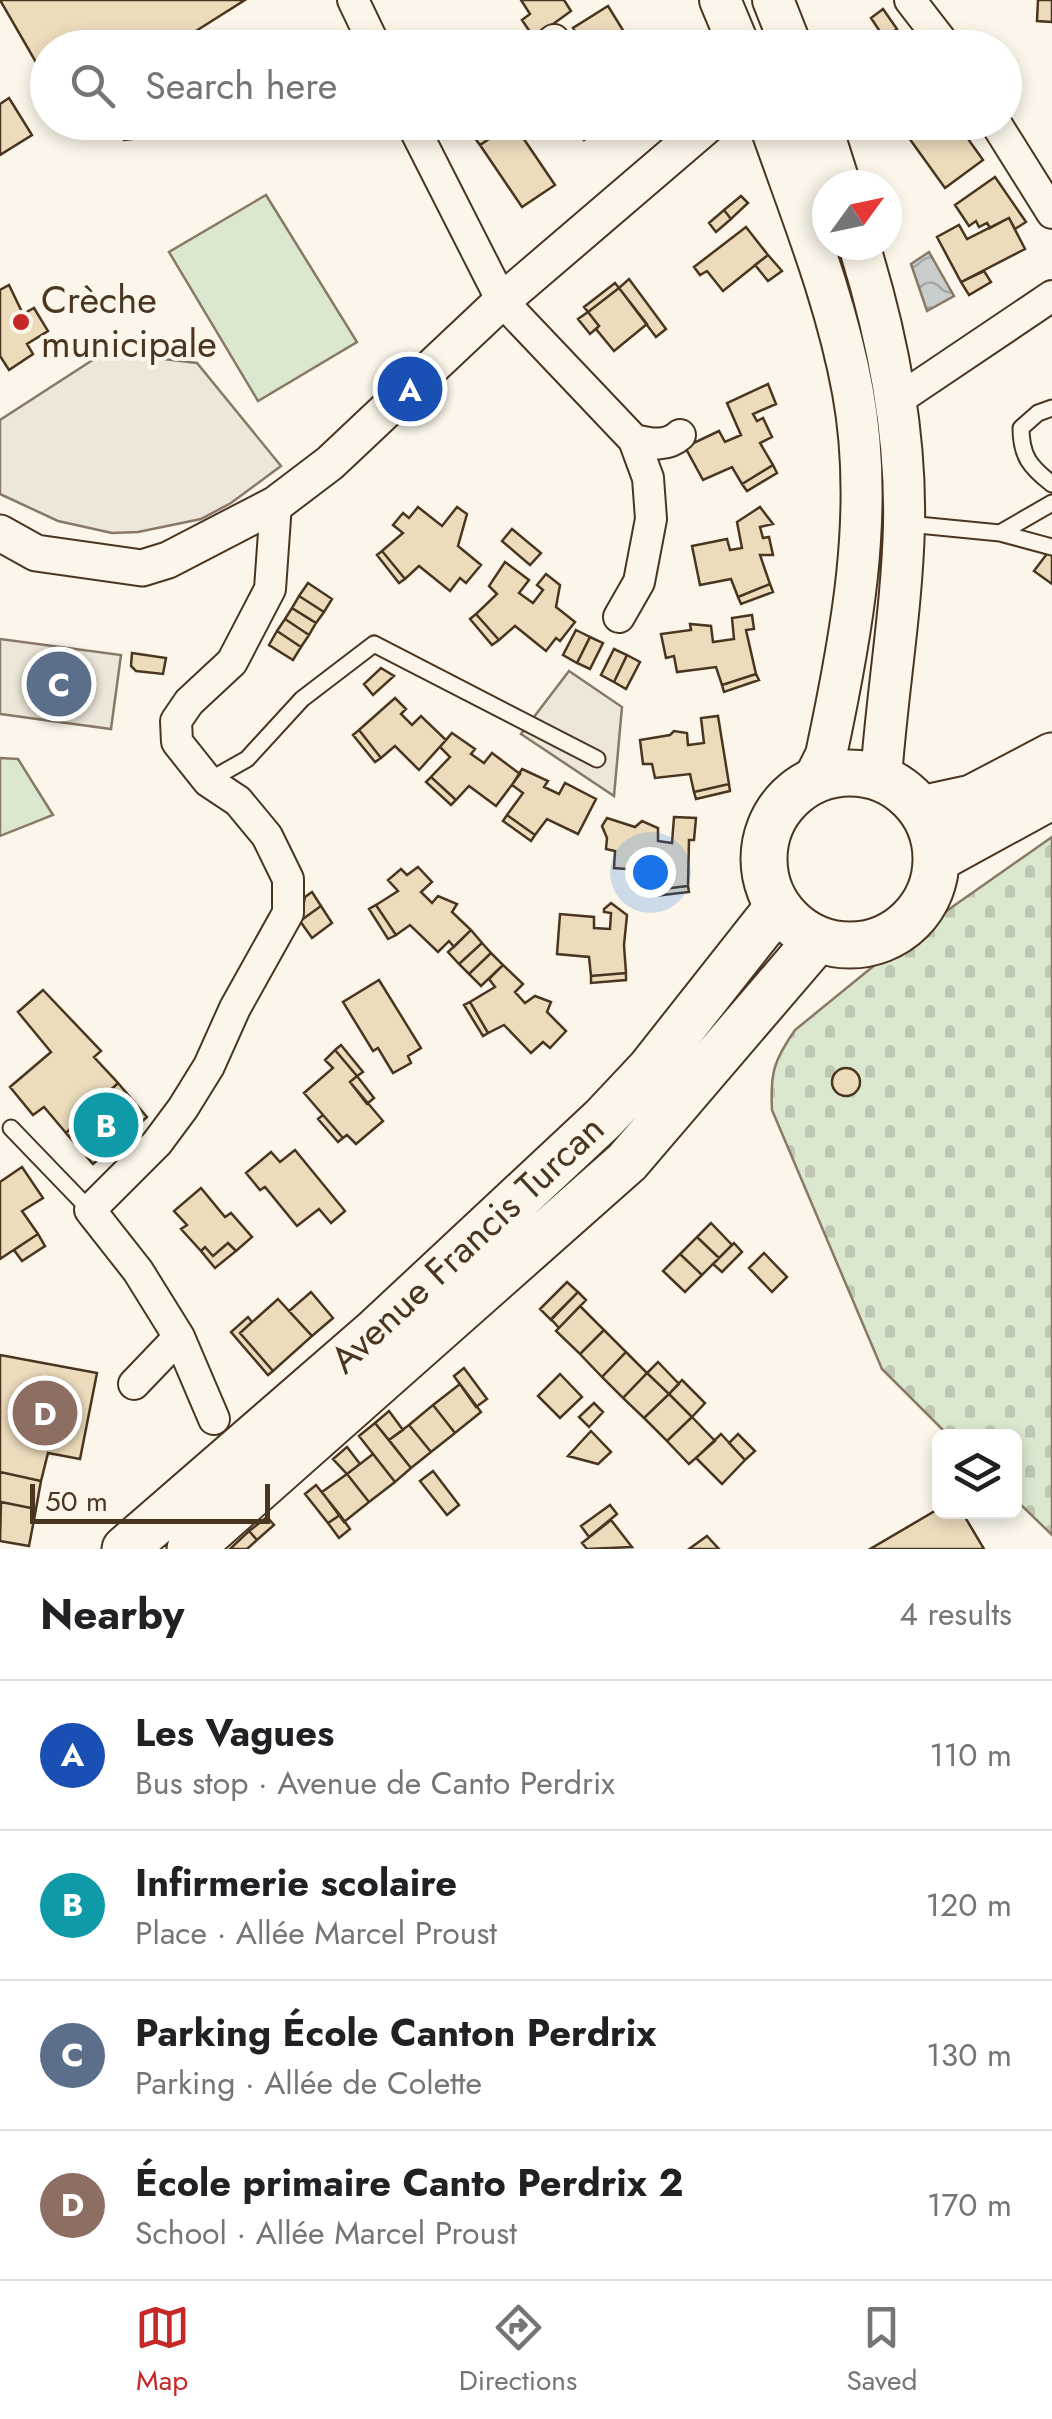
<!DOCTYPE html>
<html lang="en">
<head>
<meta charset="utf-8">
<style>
  :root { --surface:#fff; --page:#f6f6f6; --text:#202124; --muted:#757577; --line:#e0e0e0; --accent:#c62828 }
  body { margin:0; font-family:Jost,sans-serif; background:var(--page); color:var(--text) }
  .controls { position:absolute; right:30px; bottom:30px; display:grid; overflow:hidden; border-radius:15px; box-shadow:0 5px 15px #0003 }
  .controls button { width:90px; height:90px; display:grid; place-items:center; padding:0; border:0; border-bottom:2px solid var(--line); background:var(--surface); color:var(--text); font:50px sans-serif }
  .compass { position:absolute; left:812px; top:170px; width:90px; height:90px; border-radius:50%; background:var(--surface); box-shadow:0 5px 15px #0003; rotate:57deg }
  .scale { position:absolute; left:30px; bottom:25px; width:240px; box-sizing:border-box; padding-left:10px; border:5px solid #4a3520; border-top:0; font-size:28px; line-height:35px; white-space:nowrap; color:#4a3520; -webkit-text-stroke:8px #fbf6e9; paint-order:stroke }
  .you { position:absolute; left:650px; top:872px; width:35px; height:35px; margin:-25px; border:8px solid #fff; border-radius:50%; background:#1a73e8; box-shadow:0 0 0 15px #1a73e833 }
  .badge { display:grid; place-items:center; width:65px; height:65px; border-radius:50%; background:var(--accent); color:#fff; font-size:32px; font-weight:700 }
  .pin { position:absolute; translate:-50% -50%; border:5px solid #fff; box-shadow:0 2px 10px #0006 }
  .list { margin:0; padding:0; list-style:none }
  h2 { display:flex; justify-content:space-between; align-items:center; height:130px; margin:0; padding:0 40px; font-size:42px }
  h2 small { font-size:32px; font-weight:400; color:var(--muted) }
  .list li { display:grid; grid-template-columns:65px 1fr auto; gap:30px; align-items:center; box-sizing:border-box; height:150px; padding:0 40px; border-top:2px solid var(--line) }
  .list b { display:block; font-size:38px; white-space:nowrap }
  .list p { margin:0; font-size:32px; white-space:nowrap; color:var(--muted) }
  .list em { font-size:32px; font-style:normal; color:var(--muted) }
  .icon { flex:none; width:55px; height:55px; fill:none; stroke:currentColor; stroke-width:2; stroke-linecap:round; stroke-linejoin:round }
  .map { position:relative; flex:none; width:1052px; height:1549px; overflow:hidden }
  .search { position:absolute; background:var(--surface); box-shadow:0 5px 15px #0003; left:30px; right:30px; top:30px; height:110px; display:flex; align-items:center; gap:25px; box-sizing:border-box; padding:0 35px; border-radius:55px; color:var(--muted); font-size:38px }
  .sheet { height:730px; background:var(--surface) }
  nav { display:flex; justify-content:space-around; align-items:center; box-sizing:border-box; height:140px; border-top:2px solid var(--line); background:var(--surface); font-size:28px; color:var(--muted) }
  nav a { display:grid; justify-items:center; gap:5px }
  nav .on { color:var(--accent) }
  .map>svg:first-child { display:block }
  .cemetery { fill:url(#cemetery-stones); stroke:#887966; stroke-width:2.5 }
  .park { fill:#dce7d0; stroke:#887966; stroke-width:2.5 }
  .parking { fill:#ede7d9; stroke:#887966; stroke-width:2.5 }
  .water { fill:url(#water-waves); stroke:#887966; stroke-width:2.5 }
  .building { fill:#ecdcbc; stroke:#4a3520; stroke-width:2.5 }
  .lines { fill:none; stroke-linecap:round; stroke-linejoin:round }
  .service-casing { stroke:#4a3520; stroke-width:19 }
  .minor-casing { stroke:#4a3520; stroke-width:34 }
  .tertiary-casing { stroke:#4a3520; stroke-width:39 }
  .secondary-casing { stroke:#4a3520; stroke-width:44 }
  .primary-casing { stroke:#4a3520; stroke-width:49 }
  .service { stroke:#fbf6e9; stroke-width:15 }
  .minor { stroke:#fbf6e9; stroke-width:30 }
  .tertiary { stroke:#fbf6e9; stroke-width:35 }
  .secondary { stroke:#fbf6e9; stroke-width:40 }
  .primary { stroke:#fbf6e9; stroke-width:45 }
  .poi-dot { fill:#c62828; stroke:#fbf6e9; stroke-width:4 }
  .labels { text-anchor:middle; stroke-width:8; stroke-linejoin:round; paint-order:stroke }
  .poi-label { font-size:38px; fill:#4a3520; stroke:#fbf6e9; text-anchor:start }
  .street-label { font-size:38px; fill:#4a3520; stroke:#fbf6e9 }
</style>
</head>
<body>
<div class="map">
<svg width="1052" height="1549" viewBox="0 0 1052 1549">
  <defs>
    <pattern id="cemetery-stones" width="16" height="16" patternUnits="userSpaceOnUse" patternTransform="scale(2.5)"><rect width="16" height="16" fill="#dce7d0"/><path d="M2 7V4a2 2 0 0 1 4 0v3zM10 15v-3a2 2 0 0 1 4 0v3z" fill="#bec7b2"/></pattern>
    <pattern id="water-waves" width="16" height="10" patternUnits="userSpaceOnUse" patternTransform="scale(2.5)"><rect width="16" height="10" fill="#c9cecd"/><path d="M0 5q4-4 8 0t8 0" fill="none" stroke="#a5a8a6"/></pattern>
  </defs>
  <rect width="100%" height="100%" fill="#fbf6e9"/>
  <path class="cemetery" d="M 1052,837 L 1052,1535 L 1015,1499 L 1014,1436 L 949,1436 L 882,1369 L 772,1110 C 770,1073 774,1060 795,1030 L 908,938 Z"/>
  <path class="park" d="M 266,195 L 357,342 L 258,401 L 169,252 Z
    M 0,758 L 18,759 L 53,815 L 0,836 Z"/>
  <path class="parking" d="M 105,352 L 197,363 L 281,466 L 231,503 L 201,519 L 138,532 L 112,533 L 58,521 L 0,494 L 0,420 Z
    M 0,639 L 121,655 L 111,729 L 0,714 Z
    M 569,671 L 622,707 L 614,796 L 521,734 Z"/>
  <path class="water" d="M 929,252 L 954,296 L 927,311 L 911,264 Z"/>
  <path class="building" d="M 0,0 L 245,0 L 188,36 L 189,40 L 177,48 L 48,48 L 48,83 Z
    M 521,0 L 564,0 L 571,11 L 534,38 L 522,20 L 530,14 Z
    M 1038,0 L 1052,0 L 1052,22 L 1037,21 Z
    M 608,6 L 634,48 L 586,48 L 573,28 Z
    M 883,9 L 897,29 L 885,39 L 871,18 Z
    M 9,98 L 32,135 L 0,155 L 0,104 Z
    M 108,122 L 139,122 L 140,127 L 132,139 L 124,140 Z
    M 486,122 L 512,122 L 513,123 L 480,145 L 471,133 Z
    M 554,122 L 604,122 L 606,125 L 584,140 L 575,127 L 563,136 Z
    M 931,122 L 956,122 L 983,160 L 945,188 L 909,138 Z
    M 513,123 L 555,185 L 522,207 L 480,145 Z
    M 995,177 L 1026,222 L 1015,229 L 1009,218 L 990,228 L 987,223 L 979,227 L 976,221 L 969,226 L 955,205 Z
    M 741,196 L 748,203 L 731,219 L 724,210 Z
    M 724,210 L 731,219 L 716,232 L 709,223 Z
    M 1009,218 L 1025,249 L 961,282 L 937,237 L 959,225 L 967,239 Z
    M 746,227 L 768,255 L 723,291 L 707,271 L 700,275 L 694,267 Z
    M 768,255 L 782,271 L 768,281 L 755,265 Z
    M 984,271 L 991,282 L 969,295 L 961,282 Z
    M 629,279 L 666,329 L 656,337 L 619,288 Z
    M 615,283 L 619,288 L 588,312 L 584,307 Z
    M 9,285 L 23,314 L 34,308 L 48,331 L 27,344 L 33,354 L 9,370 L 0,356 L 0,290 Z
    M 619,288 L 647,324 L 614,351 L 596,329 L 599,326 L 588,312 Z
    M 588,312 L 599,326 L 590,334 L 578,319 Z
    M 768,384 L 776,404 L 753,414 L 757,421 L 763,418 L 772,437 L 760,443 L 773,465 L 742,484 L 732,467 L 703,480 L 685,447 L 719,431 L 725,442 L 741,435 L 727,403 Z
    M 773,465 L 777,473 L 747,491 L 742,484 Z
    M 418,507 L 442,526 L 457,507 L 467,514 L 458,546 L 481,565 L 466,583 L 460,578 L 450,591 L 419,566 L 405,579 L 382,551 L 403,533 L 393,525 L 403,513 L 409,518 Z
    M 760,507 L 773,524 L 760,527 L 763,538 L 769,537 L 773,555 L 760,555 L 770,584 L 738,597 L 731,579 L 700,585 L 692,546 L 727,539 L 730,550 L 742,548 L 737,522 Z
    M 512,529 L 541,553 L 530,565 L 502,541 Z
    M 1052,547 L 1052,584 L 1034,571 Z
    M 382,551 L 405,579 L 399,583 L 377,555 Z
    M 505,562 L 529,580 L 519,593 L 533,603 L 543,590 L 537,585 L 546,574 L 560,585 L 556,607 L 575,622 L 560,641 L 556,638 L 546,651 L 515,626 L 499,640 L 476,614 L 497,594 L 489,586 Z
    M 308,583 L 332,599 L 324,612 L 299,596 Z
    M 770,584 L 773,592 L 741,604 L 738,597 Z
    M 299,596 L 324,612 L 316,623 L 292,608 Z
    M 292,608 L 316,623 L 309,635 L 285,619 Z
    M 476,614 L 499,640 L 492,645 L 470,619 Z
    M 752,615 L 754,629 L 746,630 L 756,674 L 722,685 L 716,667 L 677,672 L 674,656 L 666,658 L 661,634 L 691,630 L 690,624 L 711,626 L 713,642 L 734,639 L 732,618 Z
    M 285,619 L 309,635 L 301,647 L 277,631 Z
    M 576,630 L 590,637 L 577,663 L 563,655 Z
    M 277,631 L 301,647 L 293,660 L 269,645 Z
    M 590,637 L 603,643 L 590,669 L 577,663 Z
    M 614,649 L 627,655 L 614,682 L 601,675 Z
    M 132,653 L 166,658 L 163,674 L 136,671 L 131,666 Z
    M 627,655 L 640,662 L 626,689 L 614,682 Z
    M 381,668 L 394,676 L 373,695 L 364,684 Z
    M 756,674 L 759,680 L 724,692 L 722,685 Z
    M 395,698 L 406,709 L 401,714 L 412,725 L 421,716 L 446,740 L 419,770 L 395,746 L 381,758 L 359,730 Z
    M 718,716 L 729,784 L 694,792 L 690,774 L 655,778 L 652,764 L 643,764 L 640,740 L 670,735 L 674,731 L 687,733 L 688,745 L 704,743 L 701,718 Z
    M 359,730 L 381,758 L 375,762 L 353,735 Z
    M 452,733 L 475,749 L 471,754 L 484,763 L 492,753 L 520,774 L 496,806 L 469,786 L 456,800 L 431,777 L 450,757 L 440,747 Z
    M 522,769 L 548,781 L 544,787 L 559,794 L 565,783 L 596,799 L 578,834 L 547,819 L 535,835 L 507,815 L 523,793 L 512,785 Z
    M 431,777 L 456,800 L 451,805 L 426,782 Z
    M 729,784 L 730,791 L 696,799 L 694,792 Z
    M 507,815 L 535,835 L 531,841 L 503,821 Z
    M 674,817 L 696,818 L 694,840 L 689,840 L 688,886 L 654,890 L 652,871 L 614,868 L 615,851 L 606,849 L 607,838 L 602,826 L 607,818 L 635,827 L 642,821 L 658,828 L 658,841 L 672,843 Z
    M 418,867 L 432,882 L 421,892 L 432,903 L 438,896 L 457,904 L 452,912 L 471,930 L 454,947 L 449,941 L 438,952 L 410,925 L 396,935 L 376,905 L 398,891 L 388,880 L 401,869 L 407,875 Z
    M 688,886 L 689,892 L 654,896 L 654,890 Z
    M 312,892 L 321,906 L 300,921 L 305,897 Z
    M 611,903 L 627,915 L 624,945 L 626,973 L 591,976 L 589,957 L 557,954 L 560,914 L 594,917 L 594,928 L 610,929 L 611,913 L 604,912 L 604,909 Z
    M 376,905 L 396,935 L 388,939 L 369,909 Z
    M 321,906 L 332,923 L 312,938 L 300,921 Z
    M 471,930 L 482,943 L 459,964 L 448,952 Z
    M 482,943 L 491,953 L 469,974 L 459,964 Z
    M 491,953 L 503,965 L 481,986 L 469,974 Z
    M 503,965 L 523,984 L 515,992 L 525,1003 L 535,996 L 551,1002 L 547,1012 L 566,1031 L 550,1048 L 543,1042 L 531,1053 L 504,1025 L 488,1033 L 470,1002 L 495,987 L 489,979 Z
    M 626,973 L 626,980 L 591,983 L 591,976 Z
    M 379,980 L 421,1048 L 408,1056 L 411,1063 L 393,1073 L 378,1048 L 373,1051 L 343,1002 Z
    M 43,990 L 101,1051 L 94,1057 L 118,1083 L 66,1133 L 44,1107 L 33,1115 L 10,1087 L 51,1052 L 18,1012 Z
    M 470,1002 L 488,1033 L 483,1036 L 464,1005 Z
    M 341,1045 L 363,1072 L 357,1076 L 335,1050 Z
    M 335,1050 L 357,1076 L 350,1082 L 383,1121 L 356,1144 L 347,1135 L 343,1138 L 304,1093 L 333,1068 L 325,1060 Z
    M832 1082a14 14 0 1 1 28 0a14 14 0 1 1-28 0Z
    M 357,1076 L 374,1098 L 367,1104 L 350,1082 Z
    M 118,1083 L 147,1117 L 93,1164 L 66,1133 Z
    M 323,1115 L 343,1138 L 338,1142 L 318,1119 Z
    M 295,1150 L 345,1211 L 331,1223 L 319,1209 L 297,1226 L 265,1187 L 260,1190 L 246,1173 L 271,1152 L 280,1162 Z
    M 22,1167 L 43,1198 L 22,1211 L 38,1234 L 0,1259 L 0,1182 Z
    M 201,1188 L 225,1217 L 231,1213 L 252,1237 L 236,1251 L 228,1243 L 213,1256 L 205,1247 L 201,1251 L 181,1229 L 187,1225 L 174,1211 Z
    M 711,1223 L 732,1245 L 719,1258 L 697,1237 Z
    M 38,1234 L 45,1246 L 22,1261 L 14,1250 Z
    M 697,1237 L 719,1258 L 702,1275 L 680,1254 Z
    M 228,1243 L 236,1251 L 215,1268 L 201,1251 L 205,1247 L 213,1256 Z
    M 734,1243 L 742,1252 L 722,1272 L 713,1264 Z
    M 764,1253 L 787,1277 L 772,1292 L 749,1268 Z
    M 680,1254 L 702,1275 L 685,1292 L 663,1271 Z
    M 567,1282 L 578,1292 L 551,1320 L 540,1309 Z
    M 311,1292 L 333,1318 L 312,1336 L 289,1311 Z
    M 578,1292 L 586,1300 L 559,1328 L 551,1319 Z
    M 278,1299 L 312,1336 L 273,1371 L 240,1333 Z
    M 580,1306 L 604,1330 L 580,1354 L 556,1331 Z
    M 248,1317 L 252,1322 L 240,1333 L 273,1371 L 268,1375 L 231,1332 Z
    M 604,1330 L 626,1352 L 602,1377 L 580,1354 Z
    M 626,1352 L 647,1373 L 623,1398 L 602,1377 Z
    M 0,1355 L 97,1373 L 80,1459 L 48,1453 L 41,1481 L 0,1472 Z
    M 658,1362 L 679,1384 L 669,1394 L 647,1373 Z
    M 464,1368 L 487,1399 L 476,1407 L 454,1376 Z
    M 647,1373 L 669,1394 L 644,1418 L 623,1398 Z
    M 560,1374 L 582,1397 L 560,1418 L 538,1396 Z
    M 682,1380 L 705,1403 L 692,1417 L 669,1394 Z
    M 460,1384 L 481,1412 L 455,1433 L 433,1405 Z
    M 669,1394 L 692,1417 L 667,1441 L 644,1418 Z
    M 594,1403 L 603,1412 L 589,1427 L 579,1417 Z
    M 433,1405 L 455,1433 L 431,1452 L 409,1425 Z
    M 389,1411 L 403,1430 L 389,1440 L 375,1423 Z
    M 692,1417 L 715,1441 L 689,1464 L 667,1441 Z
    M 375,1423 L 411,1468 L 395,1482 L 359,1436 Z
    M 409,1425 L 431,1452 L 411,1468 L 389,1440 Z
    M 591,1431 L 611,1452 L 598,1464 L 568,1456 Z
    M 721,1434 L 745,1460 L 722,1484 L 696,1458 Z
    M 738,1434 L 755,1451 L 745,1460 L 729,1443 Z
    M 347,1447 L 360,1464 L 347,1474 L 333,1459 Z
    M 373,1454 L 395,1482 L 369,1502 L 347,1474 Z
    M 433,1471 L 459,1505 L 447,1515 L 420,1481 Z
    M 0,1472 L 41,1481 L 36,1509 L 1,1502 L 0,1507 Z
    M 347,1474 L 369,1502 L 344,1522 L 322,1492 Z
    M 316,1485 L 340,1515 L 328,1523 L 305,1494 Z
    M 1,1502 L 36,1509 L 29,1546 L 0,1541 Z
    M 610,1505 L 617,1514 L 589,1537 L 581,1526 Z
    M 940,1508 L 940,1512 L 962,1512 L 984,1549 L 870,1549 Z
    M 340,1515 L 350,1529 L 339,1538 L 328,1523 Z
    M 267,1517 L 274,1525 L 257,1540 L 249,1531 Z
    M 611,1520 L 632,1547 L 587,1549 L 582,1543 Z
    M 249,1531 L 257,1540 L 247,1549 L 230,1549 Z
    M 707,1536 L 719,1549 L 689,1549 Z"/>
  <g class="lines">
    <defs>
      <path id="service" d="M 1052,408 L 1038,413 L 1021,428 C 1021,456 1030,467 1052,484
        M 908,524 L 1000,533 L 1052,547
        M 1000,533 L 1052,503
        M 208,781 L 247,759 L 302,699 L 374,644 L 597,759
        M 11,1128 L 90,1210"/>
      <path id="minor" d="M 353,0 L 376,48
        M 910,0 L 947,48
        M 544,48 L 554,40
        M 411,122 L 502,301 L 634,440 L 648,478 L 651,519 L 639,582 L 619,617
        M 995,122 L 1052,213
        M 896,401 L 1052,296
        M 634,440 C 651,444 667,447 680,435
        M 134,1384 L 179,1337
        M 214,1419 L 179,1337 L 138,1271 L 90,1210 L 157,1143 L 183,1108 L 209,1066 L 235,1008 L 288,913 L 288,879 L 267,836 L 238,801 L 208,781 L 177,742 L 176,721 L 189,702 L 232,662 L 270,589 L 276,504"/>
      <path id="tertiary" d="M 788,122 L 827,210
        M 0,533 L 36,553 L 142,568 L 168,560 L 276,504 L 330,463 L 502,301 L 711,122"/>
      <path id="secondary" d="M 720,0 L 740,48
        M 773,0 L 792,48
        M 769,122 C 800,211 836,299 853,392 C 875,512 851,638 826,755 L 814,779
        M 820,122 L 840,185
        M 859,245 C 887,335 906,430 904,525 C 902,609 887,693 881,778"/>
      <path id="primary" d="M764 859a86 86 0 1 1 172 0a86 86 0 1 1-172 0Z
        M 921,809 L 972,798 L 1052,756
        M 937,859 L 1052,796
        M 125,1549 L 376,1331 L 603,1119 L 650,1069 L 777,908
        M 190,1549 L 627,1162 L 817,940"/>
    </defs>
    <use href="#service" class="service-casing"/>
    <use href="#minor" class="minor-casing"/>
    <use href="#tertiary" class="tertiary-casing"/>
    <use href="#secondary" class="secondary-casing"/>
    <use href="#primary" class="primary-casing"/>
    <use href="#service" class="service"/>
    <use href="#minor" class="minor"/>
    <use href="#tertiary" class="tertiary"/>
    <use href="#secondary" class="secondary"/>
    <use href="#primary" class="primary"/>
  </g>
  <circle class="poi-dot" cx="21" cy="322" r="10"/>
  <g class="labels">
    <g class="poi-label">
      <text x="41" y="313">Crèche<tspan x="41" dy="44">municipale</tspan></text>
    </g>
    <g class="street-label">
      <text transform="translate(467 1244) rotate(-43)" y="13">Avenue Francis Turcan</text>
    </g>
  </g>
</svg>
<div class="controls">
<button><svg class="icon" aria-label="layers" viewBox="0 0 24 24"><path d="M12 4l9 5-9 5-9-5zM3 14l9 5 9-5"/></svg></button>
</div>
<svg class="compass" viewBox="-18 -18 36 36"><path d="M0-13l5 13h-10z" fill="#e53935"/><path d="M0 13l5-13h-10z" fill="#757577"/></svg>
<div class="scale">50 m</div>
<div class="you"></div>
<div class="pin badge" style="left:410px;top:389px;background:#1a4fb4">A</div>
<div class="pin badge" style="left:106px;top:1125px;background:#0f9aa8">B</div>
<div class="pin badge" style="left:59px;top:684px;background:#5c6f8a">C</div>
<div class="pin badge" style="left:45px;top:1413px;background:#8d6e63">D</div>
<div class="search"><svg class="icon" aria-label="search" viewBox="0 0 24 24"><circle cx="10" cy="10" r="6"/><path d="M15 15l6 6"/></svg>Search here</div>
</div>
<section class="sheet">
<h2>Nearby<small>4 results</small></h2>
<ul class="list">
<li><span class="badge" style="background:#1a4fb4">A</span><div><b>Les Vagues</b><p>Bus stop · Avenue de Canto Perdrix</p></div><em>110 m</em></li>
<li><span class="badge" style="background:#0f9aa8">B</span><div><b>Infirmerie scolaire</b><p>Place · Allée Marcel Proust</p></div><em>120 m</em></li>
<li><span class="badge" style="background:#5c6f8a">C</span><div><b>Parking École Canton Perdrix</b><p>Parking · Allée de Colette</p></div><em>130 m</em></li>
<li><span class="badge" style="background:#8d6e63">D</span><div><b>École primaire Canto Perdrix 2</b><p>School · Allée Marcel Proust</p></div><em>170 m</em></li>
</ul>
</section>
<nav>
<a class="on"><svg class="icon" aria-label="map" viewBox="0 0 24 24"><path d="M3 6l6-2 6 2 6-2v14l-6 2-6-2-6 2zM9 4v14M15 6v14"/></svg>Map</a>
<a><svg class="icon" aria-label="directions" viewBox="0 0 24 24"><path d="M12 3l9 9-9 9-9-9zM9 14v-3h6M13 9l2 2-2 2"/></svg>Directions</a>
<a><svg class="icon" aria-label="saved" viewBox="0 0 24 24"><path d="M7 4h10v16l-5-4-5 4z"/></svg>Saved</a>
</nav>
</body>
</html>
